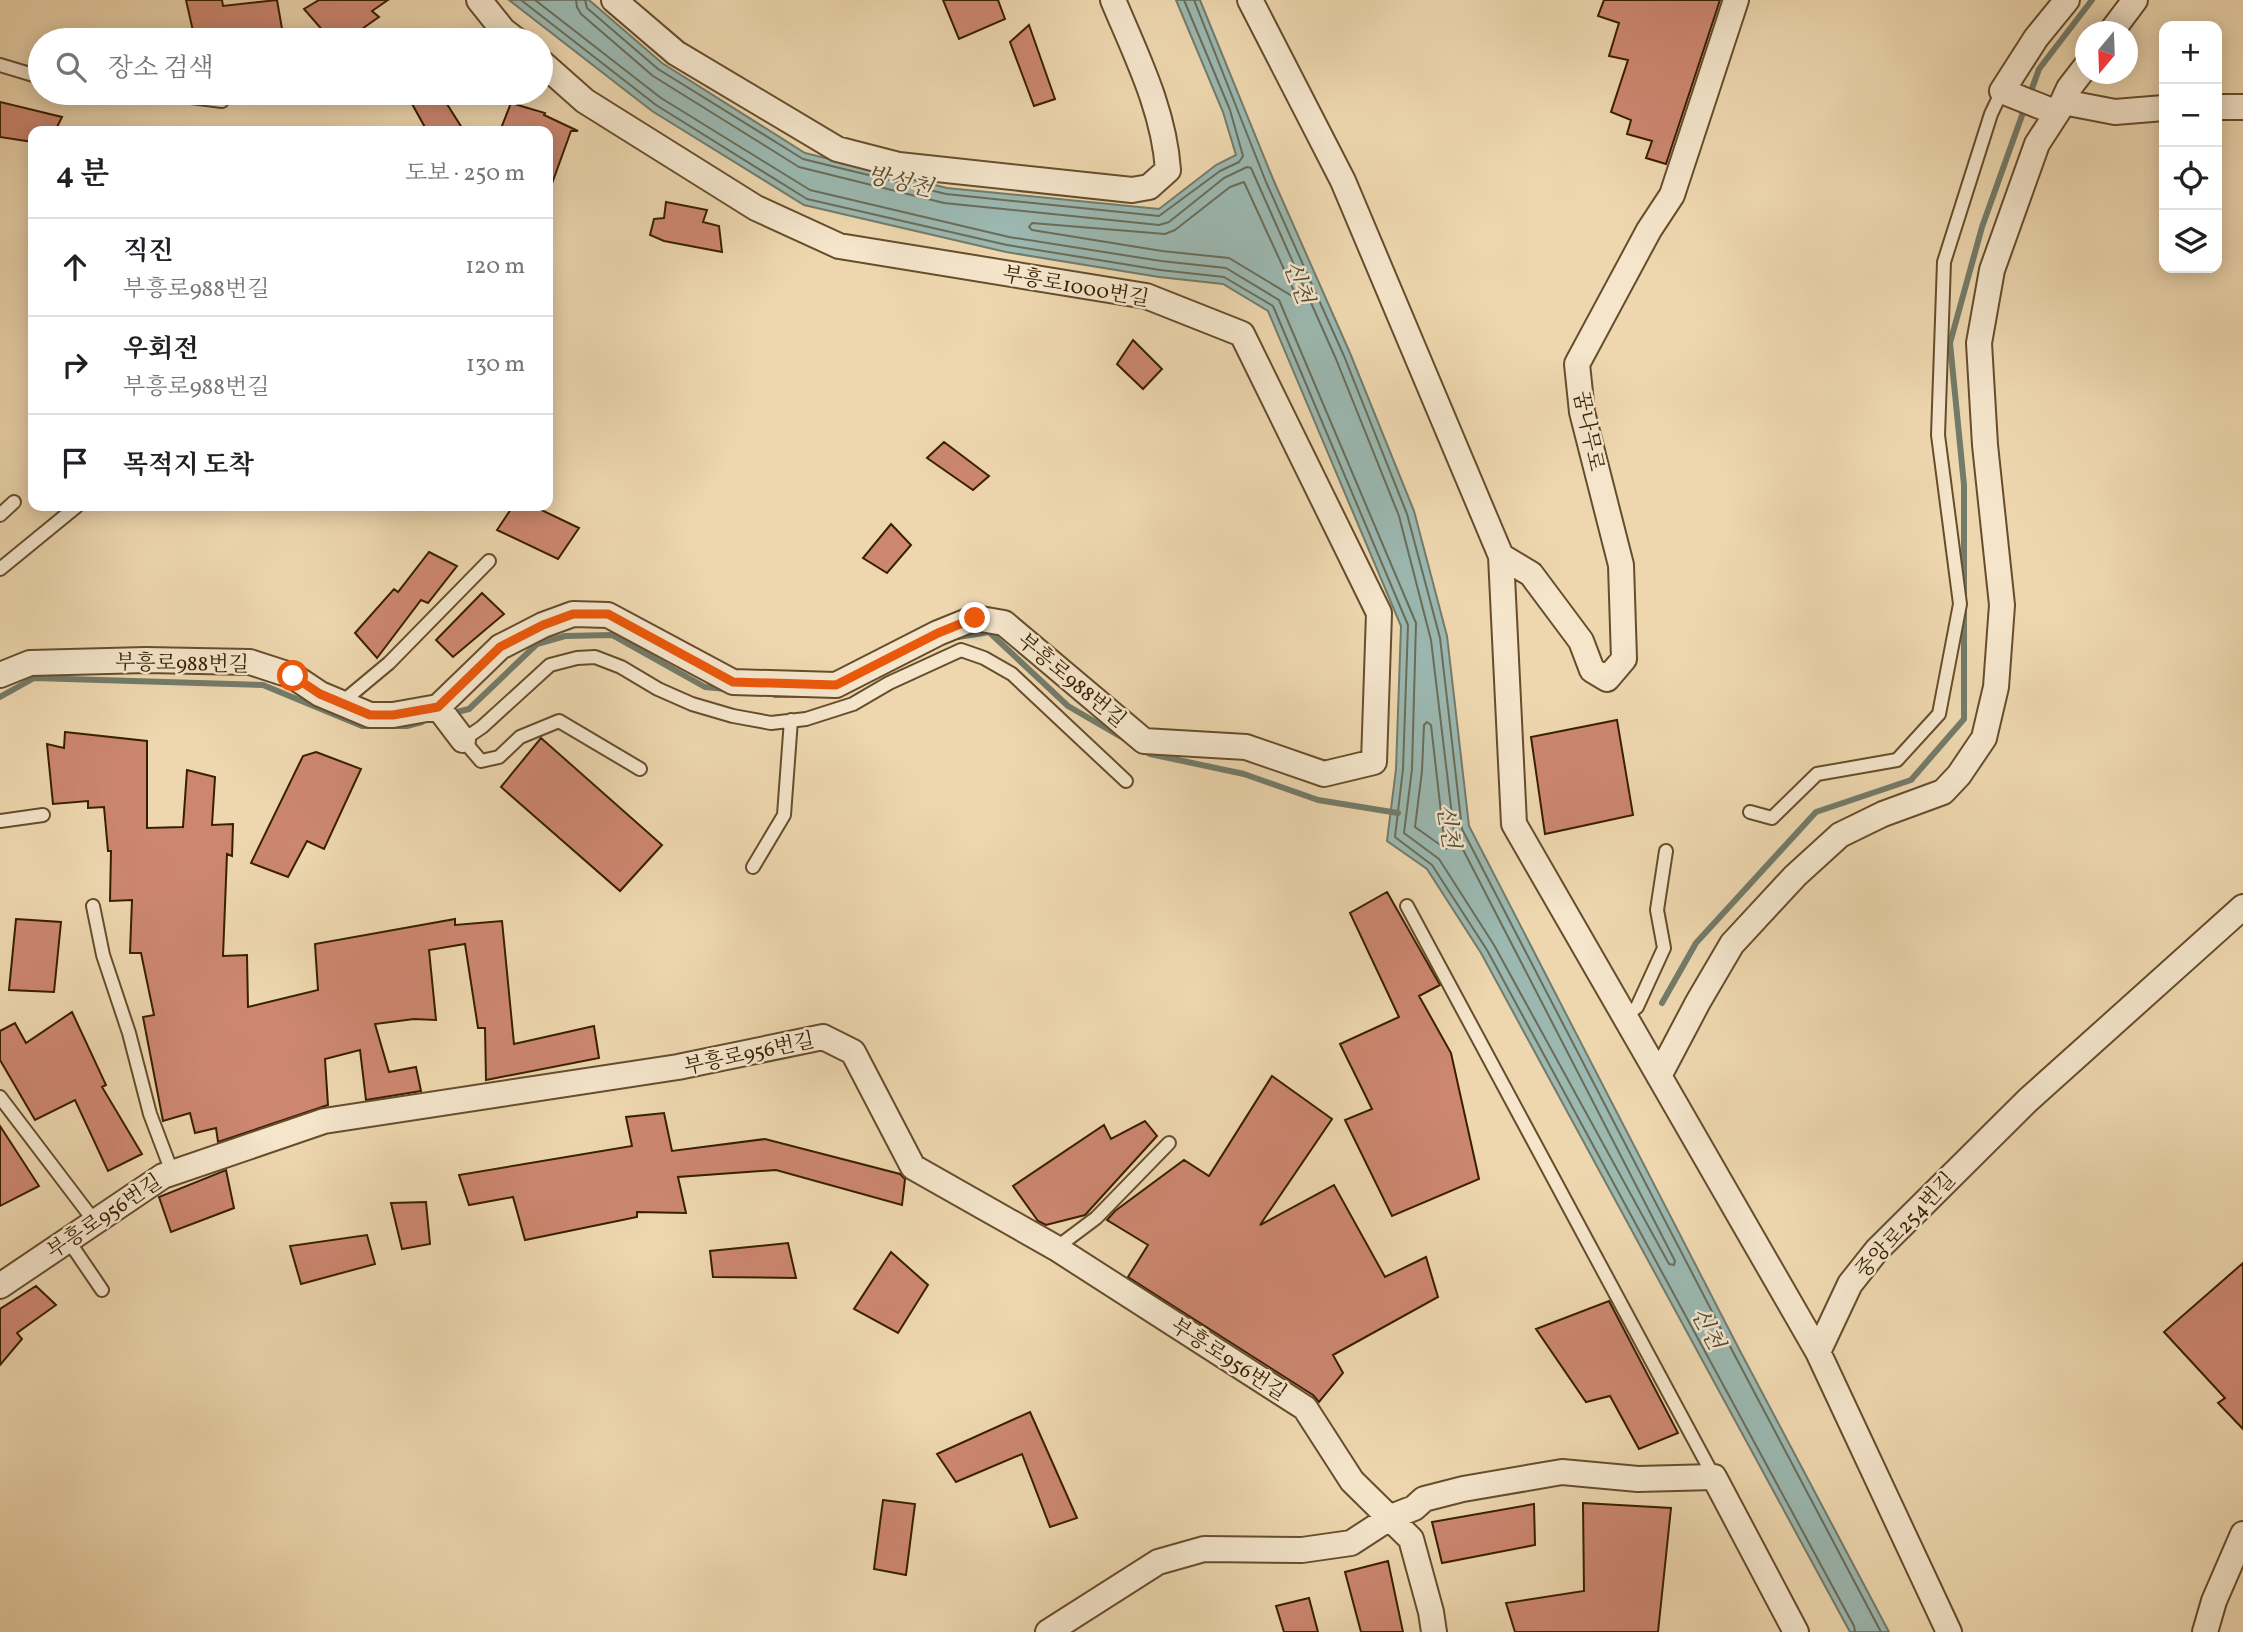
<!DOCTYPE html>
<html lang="ko">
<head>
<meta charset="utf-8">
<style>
  :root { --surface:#fff; --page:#f6f6f6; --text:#202124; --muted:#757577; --line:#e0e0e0 }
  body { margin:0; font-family:Vollkorn,"Noto Serif KR",serif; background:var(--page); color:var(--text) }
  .controls { position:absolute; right:21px; top:21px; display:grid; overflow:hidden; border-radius:14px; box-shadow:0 4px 18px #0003 }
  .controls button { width:63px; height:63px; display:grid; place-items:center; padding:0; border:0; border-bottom:2px solid var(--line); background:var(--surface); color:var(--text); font:35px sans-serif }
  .compass { position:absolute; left:2075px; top:21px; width:63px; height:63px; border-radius:50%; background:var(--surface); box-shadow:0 4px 18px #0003; rotate:199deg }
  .stop { position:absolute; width:21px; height:21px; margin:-16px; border:5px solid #ea580c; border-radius:50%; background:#fff }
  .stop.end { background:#ea580c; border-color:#fff; box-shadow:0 2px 7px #0008 }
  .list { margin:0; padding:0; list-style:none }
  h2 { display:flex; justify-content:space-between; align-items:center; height:91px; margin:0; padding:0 28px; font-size:30px }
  h2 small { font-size:23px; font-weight:400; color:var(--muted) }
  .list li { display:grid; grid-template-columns:46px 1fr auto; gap:21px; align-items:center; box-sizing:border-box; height:98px; padding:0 28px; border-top:2px solid var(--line) }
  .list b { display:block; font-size:26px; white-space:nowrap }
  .list p { margin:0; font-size:23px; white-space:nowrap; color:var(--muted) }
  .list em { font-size:23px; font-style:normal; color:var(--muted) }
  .icon { flex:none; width:38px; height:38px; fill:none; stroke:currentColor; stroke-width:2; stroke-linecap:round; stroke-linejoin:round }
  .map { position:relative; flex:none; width:2243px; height:1632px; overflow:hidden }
  .search { position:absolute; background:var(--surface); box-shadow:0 4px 18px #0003; left:28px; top:28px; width:525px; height:77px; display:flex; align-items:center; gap:18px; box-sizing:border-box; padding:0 24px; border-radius:38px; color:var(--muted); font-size:26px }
  .panel { position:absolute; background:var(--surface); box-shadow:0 4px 18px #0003; left:28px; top:126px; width:525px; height:385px; border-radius:14px }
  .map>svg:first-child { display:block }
  .water { fill:#9bb8b1; stroke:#737b6a; stroke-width:2 }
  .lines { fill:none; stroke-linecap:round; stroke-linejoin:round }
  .shore { stroke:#6a6c58; stroke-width:2 }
  .stream { stroke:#737b6a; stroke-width:6 }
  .building { fill:#cd8771; stroke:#381f00; stroke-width:2 }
  .lane-casing { stroke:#664d2c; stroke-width:16 }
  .street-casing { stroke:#664d2c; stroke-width:28 }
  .lane { stroke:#f4e5cb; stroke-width:12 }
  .street { stroke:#f4e5cb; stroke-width:24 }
  .route { stroke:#ea580c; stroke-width:9 }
  .labels { text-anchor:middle; stroke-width:5; stroke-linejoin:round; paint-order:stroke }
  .street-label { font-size:21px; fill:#381f00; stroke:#f4e5cb }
  .water-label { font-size:23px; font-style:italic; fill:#564d35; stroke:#f4e5cb }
</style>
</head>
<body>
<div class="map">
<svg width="2243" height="1632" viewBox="0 0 2243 1632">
  <rect width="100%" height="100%" fill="#eed7af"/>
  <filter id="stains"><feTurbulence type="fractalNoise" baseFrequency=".00286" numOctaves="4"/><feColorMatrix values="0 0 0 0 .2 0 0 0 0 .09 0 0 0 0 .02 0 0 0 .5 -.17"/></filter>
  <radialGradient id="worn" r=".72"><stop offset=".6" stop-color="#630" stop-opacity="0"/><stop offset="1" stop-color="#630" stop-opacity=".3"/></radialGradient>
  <path class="water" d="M 509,0 L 589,0 L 662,63 L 805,153 L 947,188 L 1159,209 L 1216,165 L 1236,155 L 1223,112 L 1176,0 L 1200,0 L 1273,179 L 1350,353 L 1414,511 L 1447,636 L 1469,826 L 1739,1349 L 1889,1632 L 1850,1632 L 1481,953 L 1427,869 L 1387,841 L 1396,769 L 1401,626 L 1268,311 L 1223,284 L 1159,277 L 1006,252 L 804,205 L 652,111 Z"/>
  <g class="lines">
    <path class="shore" d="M 521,0 L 656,105 L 807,199 L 1007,245 L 1160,270 L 1224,277 L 1273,306 L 1408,625 L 1403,769 L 1395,837 L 1432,865 L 1487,950 L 1854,1626 L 1855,1632
      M 535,0 L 661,98 L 810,190 L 1009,237 L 1161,261 L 1226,268 L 1279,300 L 1416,623 L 1412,769 L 1404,833 L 1439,859 L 1494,945 L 1669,1264 L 1674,1265 L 1675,1261 L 1454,832 L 1431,640 L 1399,516 L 1336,359 L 1251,168 L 1247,167 L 1224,178 L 1169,222 L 1159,225 L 944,203 L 799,167 L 653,76 L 581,14 L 577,7 L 576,0
      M 585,0 L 587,8 L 658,69 L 803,159 L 946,194 L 1159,216 L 1220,171 L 1239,162 L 1243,156 L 1230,110 L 1184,0
      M 1194,0 L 1266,182 L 1344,356 L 1407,514 L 1440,638 L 1462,829 L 1733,1352 L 1881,1632
      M 1244,182 L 1294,291 L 1292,296 L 1229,258 L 1162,251 L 1032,230 L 1029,227 L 1032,223 L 1165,234 L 1175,230 L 1230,187 Z
      M 1427,722 L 1431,725 L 1443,830 L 1449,845 L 1446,849 L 1415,827 L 1422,771 L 1424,725 Z"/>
    <path class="stream" d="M 2029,97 L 2039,69 L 2092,0
      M 1964,595 L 1964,485 L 1950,343 L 1982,227 L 2025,107
      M 958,637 L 989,632 L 1068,706 L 1123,738
      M 775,695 L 806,695
      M 0,697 L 34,678 L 263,685 L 362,726 L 370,726
      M 449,714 L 469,709 L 537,644 L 565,636 L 612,635 L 705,687 L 726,689
      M 395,726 L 407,726 L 422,722
      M 1144,750 L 1150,754 L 1244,774 L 1318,800 L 1398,813
      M 1662,1003 L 1696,943 L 1816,812 L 1911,780 L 1964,719 L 1964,609"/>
  </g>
  <path class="building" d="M 186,0 L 222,0 L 223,6 L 277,0 L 284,40 L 195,40 Z
    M 319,0 L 388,0 L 372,11 L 379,17 L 346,40 L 331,40 L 304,9 Z
    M 943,0 L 998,0 L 1005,19 L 959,39 Z
    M 1604,0 L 1720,0 L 1666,164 L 1646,158 L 1652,141 L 1627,134 L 1631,120 L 1611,112 L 1628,60 L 1609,56 L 1619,23 L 1598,16 Z
    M 1029,25 L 1055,99 L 1034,106 L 1010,42 Z
    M 406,93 L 440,93 L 464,131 L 427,131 Z
    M 0,102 L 62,117 L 55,131 L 33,131 L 33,142 L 0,137 Z
    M 511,103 L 545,113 L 544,115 L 578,131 L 571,131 L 550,189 L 548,189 L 548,131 L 500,131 Z
    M 666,202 L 707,210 L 703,222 L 719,226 L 722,252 L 664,241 L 650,235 L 654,219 L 664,218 Z
    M 1133,340 L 1162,369 L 1143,389 L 1117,364 Z
    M 944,442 L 989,476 L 973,490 L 927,458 Z
    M 513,506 L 533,506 L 579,528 L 558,559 L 497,530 Z
    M 891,524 L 911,545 L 887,573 L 863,558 Z
    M 429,552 L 457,566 L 428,603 L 421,600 L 377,658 L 355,633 L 394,589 L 398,592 Z
    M 482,593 L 504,614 L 453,657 L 436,640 Z
    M 1617,720 L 1633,815 L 1545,834 L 1531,737 Z
    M 65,732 L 147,741 L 147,828 L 183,827 L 187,770 L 215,777 L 212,825 L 233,824 L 232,856 L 227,854 L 223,956 L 247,955 L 248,1007 L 318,990 L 315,944 L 455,919 L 455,925 L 502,921 L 514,1044 L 594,1026 L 599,1058 L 486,1080 L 485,1028 L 478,1028 L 465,944 L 429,950 L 436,1020 L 414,1019 L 375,1024 L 389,1072 L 416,1067 L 421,1091 L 366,1100 L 360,1050 L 325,1059 L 328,1105 L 218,1142 L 216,1128 L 195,1133 L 190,1113 L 163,1121 L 143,1017 L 154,1015 L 141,953 L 130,953 L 132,900 L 110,901 L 111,851 L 108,851 L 104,807 L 88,808 L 88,801 L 53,804 L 47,744 L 64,748 Z
    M 541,738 L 662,845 L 620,891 L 501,787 Z
    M 316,752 L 361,769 L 324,849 L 307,841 L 288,877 L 251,863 L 303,756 Z
    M 1387,892 L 1440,985 L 1419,996 L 1451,1053 L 1479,1179 L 1392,1216 L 1345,1120 L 1372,1109 L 1340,1044 L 1399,1017 L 1350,913 Z
    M 16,919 L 61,922 L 54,992 L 9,990 Z
    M 72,1012 L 106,1085 L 102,1087 L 142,1154 L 108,1171 L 75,1100 L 35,1120 L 0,1060 L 0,1031 L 15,1023 L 26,1043 Z
    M 1272,1076 L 1332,1119 L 1260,1225 L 1334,1185 L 1385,1277 L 1426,1257 L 1438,1297 L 1333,1355 L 1343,1373 L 1319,1402 L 1313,1395 L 1128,1277 L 1148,1245 L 1107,1220 L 1115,1211 L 1184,1160 L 1209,1176 Z
    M 664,1113 L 672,1151 L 765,1139 L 900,1174 L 905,1179 L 902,1205 L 776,1170 L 678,1177 L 686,1213 L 637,1212 L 637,1217 L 525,1240 L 513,1197 L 469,1205 L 459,1175 L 632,1146 L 626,1117 Z
    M 1145,1121 L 1157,1136 L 1085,1215 L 1046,1225 L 1038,1221 L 1013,1186 L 1104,1125 L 1111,1139 Z
    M 0,1126 L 39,1186 L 0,1206 Z
    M 226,1170 L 234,1208 L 171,1232 L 159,1197 Z
    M 426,1202 L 430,1244 L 402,1249 L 391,1203 Z
    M 367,1235 L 375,1264 L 301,1284 L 290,1246 Z
    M 788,1243 L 796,1278 L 713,1277 L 710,1251 Z
    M 891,1252 L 928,1285 L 898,1333 L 854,1309 Z
    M 2243,1263 L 2243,1429 L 2218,1403 L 2225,1398 L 2164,1332 Z
    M 36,1286 L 56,1305 L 17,1333 L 22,1339 L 0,1365 L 0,1309 Z
    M 1609,1301 L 1678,1433 L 1639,1449 L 1610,1396 L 1586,1402 L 1536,1329 Z
    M 1030,1412 L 1077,1518 L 1050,1527 L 1022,1454 L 956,1482 L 937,1454 Z
    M 883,1500 L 915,1504 L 906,1575 L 874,1569 Z
    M 1583,1503 L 1671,1508 L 1658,1632 L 1515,1632 L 1506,1603 L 1584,1591 Z
    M 1534,1504 L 1535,1545 L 1442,1563 L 1432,1522 Z
    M 1388,1561 L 1403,1632 L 1361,1632 L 1345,1572 Z
    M 1309,1598 L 1318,1632 L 1284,1632 L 1276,1606 Z"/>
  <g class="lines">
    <defs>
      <path id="lane" d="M 0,65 L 40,77
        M 160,93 L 222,101
        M 0,515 L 14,502
        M 0,569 L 77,506
        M 341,703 L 389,663 L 489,561
        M 640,769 L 559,721 L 520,737 L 499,757 L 481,761 L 463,740 L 482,727 L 550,665 L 577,658 L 595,657 L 621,667 L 658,689 L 692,704 L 733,716 L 771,723 L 806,719 L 853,704 L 889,683 L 961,650 L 984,658 L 1012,674 L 1126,781
        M 1750,812 L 1772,818 L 1817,774 L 1897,760 L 1939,714 L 1960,604 L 1938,435 L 1944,262 L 1991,114 L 2002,91
        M 0,821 L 43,815
        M 753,867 L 784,815 L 791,720
        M 93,906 L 103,955 L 129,1033 L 150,1114 L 172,1172
        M 1407,906 L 1714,1477
        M 1625,1016 L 1637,1007 L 1664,948 L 1657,910 L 1666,851
        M 0,1097 L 95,1222
        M 68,1240 L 102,1290
        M 1056,1248 L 1096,1218 L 1169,1143"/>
      <path id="street" d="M 479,0 L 503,30 L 516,40
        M 614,0 L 676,53 L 837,149 L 899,165 L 1132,190 L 1149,187 L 1168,170 C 1164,110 1136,55 1113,0
        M 1250,0 L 1343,181 L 1501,556 L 1514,824 L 1818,1352 L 1949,1632
        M 2111,32 L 2135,0
        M 2063,102 L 2115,112 L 2164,108
        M 2217,107 L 2243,107
        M 2057,113 L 2002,91 L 2036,38 L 2067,0
        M 1501,556 L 1531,574 L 1581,641 L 1592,670 L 1607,679 L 1624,659 L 1621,565 L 1582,412 L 1577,364 L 1649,230 L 1672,195 L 1736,0
        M 0,675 L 30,663 L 146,660 L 250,662 L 293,676 L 320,694 L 370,715 L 393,715 L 438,707 L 500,647 L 543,625 L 573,614 L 608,615 L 733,682 L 836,685 L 938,633 L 975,618 L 1004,623 L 1144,741 L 1246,747 L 1324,774 L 1374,762 L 1379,613 L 1242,334 L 1146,296 L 839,246 L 756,208 L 585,101 L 541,62
        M 438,707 L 463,740
        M 1659,1076 L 1698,1002 L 1732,944 L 1795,876 L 1840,835 L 1883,814 L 1943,792 L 1959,775 L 1984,738 L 1996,687 L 2002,605 L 1985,445 L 1979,343 L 1992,270 L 2037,144 L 2059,110 L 2069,88 L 2086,66
        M 0,1286 L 163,1176 L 324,1121 L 678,1067 L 823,1037 L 853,1052 L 913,1167 L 1056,1248 L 1305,1408 L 1352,1481 L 1411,1539 L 1431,1612 L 1434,1632
        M 1818,1352 L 1850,1284 L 1877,1250 L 2028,1100 L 2243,907
        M 1048,1632 L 1158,1562 L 1204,1549 L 1302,1550 L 1351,1543 L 1391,1517 L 1414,1508 L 1424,1499 L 1463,1489 L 1562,1472 L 1638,1479 L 1714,1477 L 1796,1632
        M 2205,1632 L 2214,1601 L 2243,1534"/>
    </defs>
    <use href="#lane" class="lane-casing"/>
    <use href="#street" class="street-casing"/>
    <use href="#lane" class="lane"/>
    <use href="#street" class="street"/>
  </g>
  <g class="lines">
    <path class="route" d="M 293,676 L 320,694 L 370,715 L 393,715 L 438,707 L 500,647 L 543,625 L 573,614 L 608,614 L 733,682 L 836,685 L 938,633 L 975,618"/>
  </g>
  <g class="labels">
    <g class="street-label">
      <text transform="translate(1076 286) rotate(10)" y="7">부흥로1000번길</text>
      <text transform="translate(1589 431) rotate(78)" y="7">꿈나무로</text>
      <text transform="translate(182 663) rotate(1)" y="7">부흥로988번길</text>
      <text transform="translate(1072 680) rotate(40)" y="7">부흥로988번길</text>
      <text transform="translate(749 1053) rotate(-12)" y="7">부흥로956번길</text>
      <text transform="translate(104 1216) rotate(-34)" y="7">부흥로956번길</text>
      <text transform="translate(1905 1225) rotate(-47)" y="7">중앙로254번길</text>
      <text transform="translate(1229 1359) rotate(33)" y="7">부흥로956번길</text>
    </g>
    <g class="water-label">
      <text transform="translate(900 181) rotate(13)" y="8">방성천</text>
      <text transform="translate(1299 282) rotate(69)" y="8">신천</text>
      <text transform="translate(1449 826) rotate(81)" y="8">신천</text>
      <text transform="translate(1708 1328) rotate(62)" y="8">신천</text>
    </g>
  </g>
  <rect width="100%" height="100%" filter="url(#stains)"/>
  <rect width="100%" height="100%" fill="url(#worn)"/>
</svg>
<div class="controls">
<button>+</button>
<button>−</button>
<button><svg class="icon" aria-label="locate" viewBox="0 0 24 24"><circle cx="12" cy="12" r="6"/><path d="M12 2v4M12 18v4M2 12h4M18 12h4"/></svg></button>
<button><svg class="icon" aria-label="layers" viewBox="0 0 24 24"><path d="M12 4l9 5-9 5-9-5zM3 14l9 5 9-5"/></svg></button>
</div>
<svg class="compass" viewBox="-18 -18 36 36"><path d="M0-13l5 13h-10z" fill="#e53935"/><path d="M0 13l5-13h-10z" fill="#757577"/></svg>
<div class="stop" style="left:293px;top:676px"></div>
<div class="stop end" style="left:975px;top:618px"></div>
<div class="search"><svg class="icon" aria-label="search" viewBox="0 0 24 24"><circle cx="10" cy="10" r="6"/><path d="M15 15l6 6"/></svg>장소 검색</div>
<section class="panel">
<h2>4 분<small>도보 · 250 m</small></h2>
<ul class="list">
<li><svg class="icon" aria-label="ahead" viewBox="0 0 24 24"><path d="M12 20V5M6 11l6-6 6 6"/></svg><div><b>직진</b><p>부흥로988번길</p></div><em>120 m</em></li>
<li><svg class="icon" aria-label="right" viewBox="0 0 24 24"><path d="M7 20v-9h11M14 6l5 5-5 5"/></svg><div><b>우회전</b><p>부흥로988번길</p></div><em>130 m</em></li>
<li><svg class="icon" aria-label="arrive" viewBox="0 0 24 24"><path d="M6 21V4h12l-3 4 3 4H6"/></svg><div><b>목적지 도착</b></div></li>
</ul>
</section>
</div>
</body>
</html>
